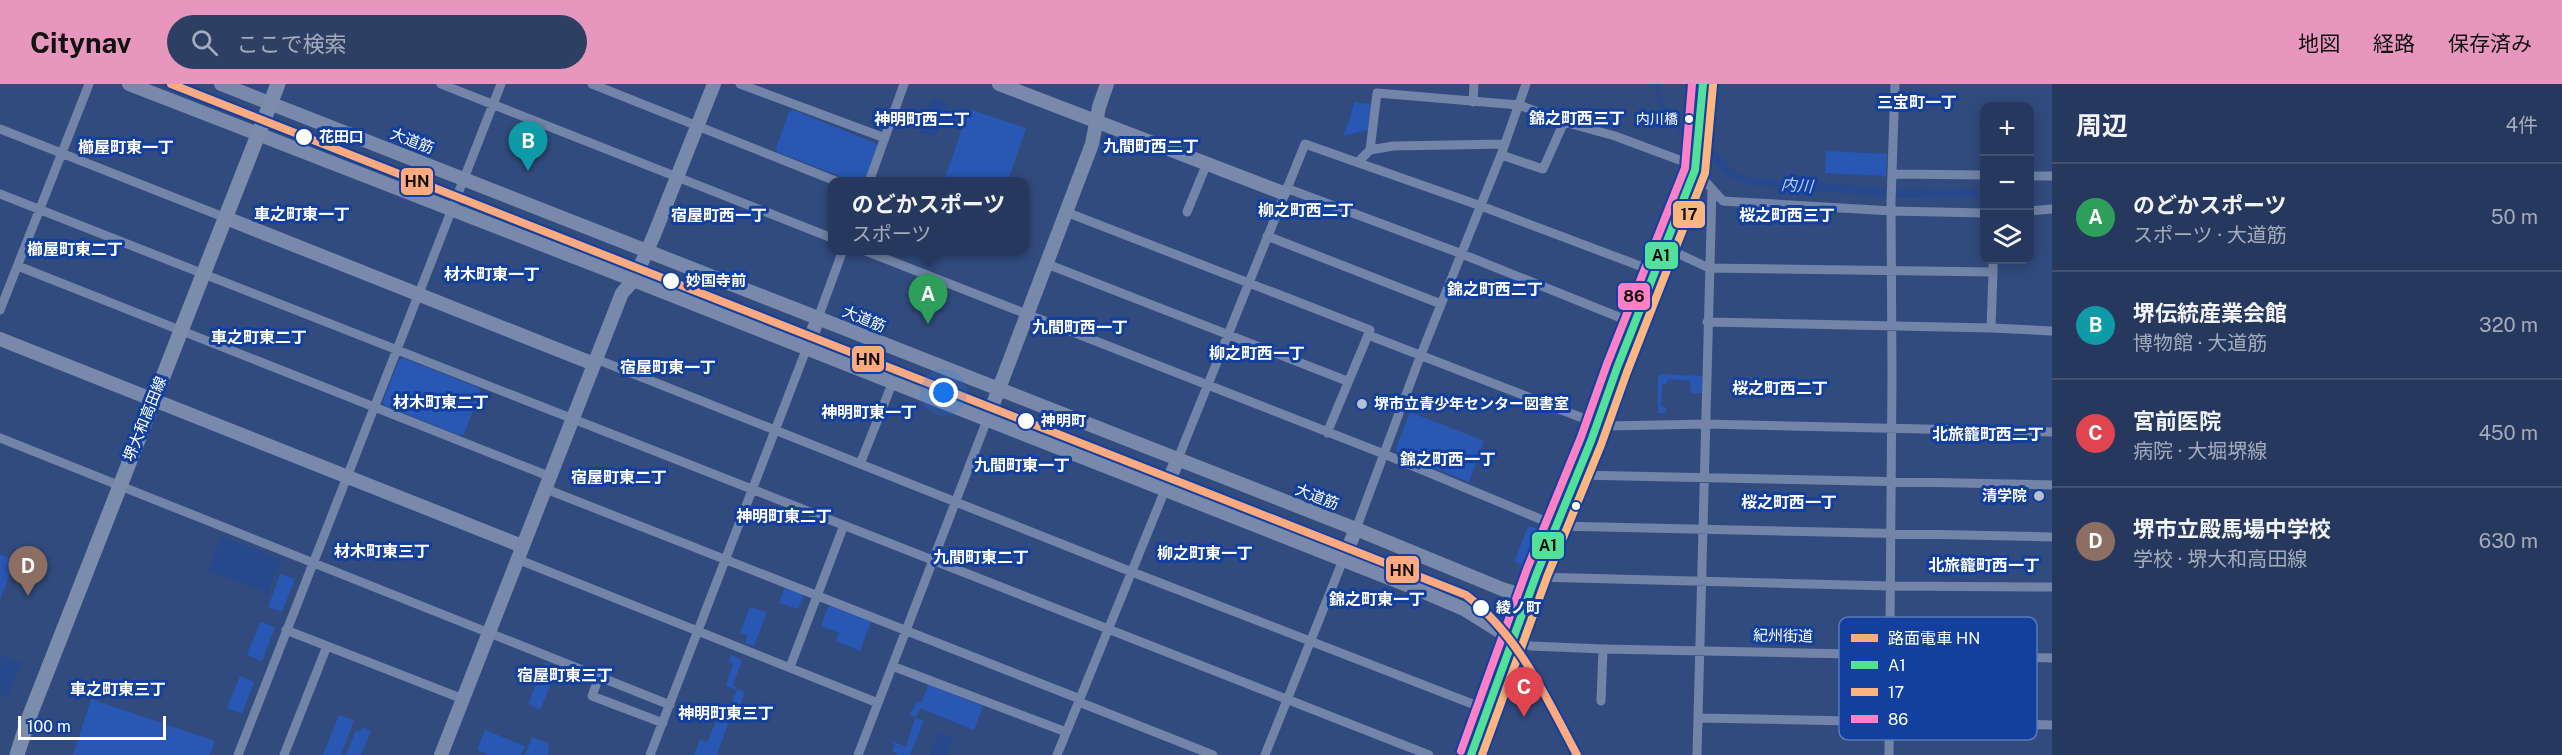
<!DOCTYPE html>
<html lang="ja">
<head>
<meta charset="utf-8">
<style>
  :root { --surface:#26385e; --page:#2e3f64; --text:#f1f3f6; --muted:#a4acbc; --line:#425273; --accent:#e797bd }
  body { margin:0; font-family:"Public Sans","Noto Sans JP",sans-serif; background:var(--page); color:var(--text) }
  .controls { position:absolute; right:18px; top:18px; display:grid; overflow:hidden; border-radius:12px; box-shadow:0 3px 15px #0003 }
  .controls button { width:54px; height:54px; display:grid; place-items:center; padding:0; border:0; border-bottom:2px solid var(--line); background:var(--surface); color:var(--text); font:30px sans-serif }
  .scale { position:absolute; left:18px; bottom:15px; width:148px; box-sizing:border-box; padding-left:6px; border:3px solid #fff; border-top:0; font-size:16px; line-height:21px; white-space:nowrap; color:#fff; -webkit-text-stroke:4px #13409e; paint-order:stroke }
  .you { position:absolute; left:944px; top:309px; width:21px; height:21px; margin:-15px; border:4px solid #fff; border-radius:50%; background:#1a73e8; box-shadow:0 0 0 9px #1a73e833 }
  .badge { display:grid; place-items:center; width:39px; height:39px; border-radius:50%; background:var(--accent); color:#fff; font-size:20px; font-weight:700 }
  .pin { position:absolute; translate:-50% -50px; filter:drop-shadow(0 2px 3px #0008) }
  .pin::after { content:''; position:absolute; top:32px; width:21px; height:18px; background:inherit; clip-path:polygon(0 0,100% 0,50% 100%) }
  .popup { position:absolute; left:828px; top:93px; width:201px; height:78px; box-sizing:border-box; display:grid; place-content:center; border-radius:12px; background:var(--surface); filter:drop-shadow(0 2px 4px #0005); font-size:20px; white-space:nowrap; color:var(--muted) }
  .popup b { font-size:22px; color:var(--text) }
  .popup::after { content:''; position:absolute; left:50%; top:100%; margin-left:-12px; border:12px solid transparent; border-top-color:var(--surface) }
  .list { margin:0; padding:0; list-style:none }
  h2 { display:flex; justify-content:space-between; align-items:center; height:78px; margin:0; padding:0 24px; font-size:26px }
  h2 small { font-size:20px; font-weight:400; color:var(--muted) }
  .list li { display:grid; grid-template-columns:39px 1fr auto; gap:18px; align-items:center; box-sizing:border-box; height:108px; padding:0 24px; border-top:2px solid var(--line) }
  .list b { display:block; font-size:22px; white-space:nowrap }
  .list p { margin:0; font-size:20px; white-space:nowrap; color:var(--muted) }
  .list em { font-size:20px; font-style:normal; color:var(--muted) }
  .icon { flex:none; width:33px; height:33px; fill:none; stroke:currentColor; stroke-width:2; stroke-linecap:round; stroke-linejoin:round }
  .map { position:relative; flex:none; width:2052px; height:671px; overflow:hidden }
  header { display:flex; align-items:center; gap:36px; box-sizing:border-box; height:84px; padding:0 30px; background:var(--accent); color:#111 }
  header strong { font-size:28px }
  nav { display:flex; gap:33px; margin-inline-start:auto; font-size:21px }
  .search { width:420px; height:54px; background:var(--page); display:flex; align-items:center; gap:15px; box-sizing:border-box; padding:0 21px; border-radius:33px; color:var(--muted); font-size:22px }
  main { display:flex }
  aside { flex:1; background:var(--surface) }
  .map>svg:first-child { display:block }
  .green { fill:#2857b4 }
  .water { fill:#28488d }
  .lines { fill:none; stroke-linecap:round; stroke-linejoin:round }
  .street { stroke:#7284a8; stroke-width:9 }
  .secondary { stroke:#7889ac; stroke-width:14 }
  .primary { stroke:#7c8cad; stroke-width:15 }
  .bus-1-casing { stroke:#13409e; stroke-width:12 }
  .bus-2-casing { stroke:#13409e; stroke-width:12 }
  .bus-3-casing { stroke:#13409e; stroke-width:12 }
  .bus-1 { stroke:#53e098; stroke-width:8 }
  .bus-2 { stroke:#ffb580; stroke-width:8 }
  .bus-3 { stroke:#ff80c5; stroke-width:8 }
  .tram-1-casing { stroke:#13409e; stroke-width:12 }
  .tram-1 { stroke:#ffa980; stroke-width:8 }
  .bus-dot { fill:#fff; stroke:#13409e; stroke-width:2 }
  .poi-dot { fill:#b7c0d2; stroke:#13409e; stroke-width:2 }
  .labels { text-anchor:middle; stroke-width:6; stroke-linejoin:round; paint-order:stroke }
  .bus-label { font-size:14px; fill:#fff; stroke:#13409e; text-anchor:end }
  .stop-label { font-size:15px; font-weight:bold; fill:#fff; stroke:#13409e; text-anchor:start }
  .street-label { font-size:15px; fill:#fff; stroke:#13409e }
  .poi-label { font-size:15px; font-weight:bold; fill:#fff; stroke:#13409e; text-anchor:start }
  .neighbourhood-label { font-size:16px; font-weight:bold; fill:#fff; stroke:#13409e }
  .water-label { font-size:16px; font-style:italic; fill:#b7cefa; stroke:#13409e }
  .key { fill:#13409e; stroke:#5a79bb; stroke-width:1.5 }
  .key-label { font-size:16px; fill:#fff }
  .line-badge { stroke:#13409e; stroke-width:2 }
  .pale-badge-label { font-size:16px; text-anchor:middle; font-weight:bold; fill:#111 }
</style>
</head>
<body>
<header>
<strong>Citynav</strong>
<div class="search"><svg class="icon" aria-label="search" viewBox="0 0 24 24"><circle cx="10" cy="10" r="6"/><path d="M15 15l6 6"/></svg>ここで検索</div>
<nav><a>地図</a><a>経路</a><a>保存済み</a></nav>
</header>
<main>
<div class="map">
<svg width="2052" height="671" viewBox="0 0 2052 671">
  <rect width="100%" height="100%" fill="#324b7e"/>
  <path class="green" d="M 1354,18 L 1371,20 L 1368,46 L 1343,52 L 1350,35 Z
    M 969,25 L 1026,44 L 1008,97 L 944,97 Z
    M 793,26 L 875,59 L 878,63 L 864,98 L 853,97 L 777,68 L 776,64 L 789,28 Z
    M 1826,67 L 1887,70 L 1886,92 L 1825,89 Z
    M 403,274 L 479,304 L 480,308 L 464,350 L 459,351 L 384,321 L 383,317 L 399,276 Z
    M 1662,290 L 1702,292 L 1702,309 L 1691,309 L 1690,297 L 1669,295 L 1666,300 L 1662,301 L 1661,323 L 1666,323 L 1666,329 L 1658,329 L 1658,292 Z
    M 1410,328 L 1484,357 L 1469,398 L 1399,370 L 1396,364 Z
    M 1528,442 L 1538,445 L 1524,481 L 1514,478 Z
    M 0,470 L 15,476 L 0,516 Z
    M 280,490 L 295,495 L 282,528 L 268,523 Z
    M 785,503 L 804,511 L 798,525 L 779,519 Z
    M 831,522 L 871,538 L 860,567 L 836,557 L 839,549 L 821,542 L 828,523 Z
    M 750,523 L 767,528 L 754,562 L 745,559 L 747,551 L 740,549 Z
    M 260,538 L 275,543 L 262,577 L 247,571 Z
    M 731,571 L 742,576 L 733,601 L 736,603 L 735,606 L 726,601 L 733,580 L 729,578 Z
    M 545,579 L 558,583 L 540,626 L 528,620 Z
    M 240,592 L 254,598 L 242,630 L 227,624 Z
    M 928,600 L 983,622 L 974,646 L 920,624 L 916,633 L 910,631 L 917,617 L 922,619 Z
    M 737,605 L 745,608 L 734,636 L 730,634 L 717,671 L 694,671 L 700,655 L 707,658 L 719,631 L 727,633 Z
    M 91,615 L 215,657 L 210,671 L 73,671 Z
    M 339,631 L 354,636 L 341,671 L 323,671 Z
    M 915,634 L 924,637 L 910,671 L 899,671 L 892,667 L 894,662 L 905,666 L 893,661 L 894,658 L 906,663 Z
    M 362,643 L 371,647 L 361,671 L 346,671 L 356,646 L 360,648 Z
    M 485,646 L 525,662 L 521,671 L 489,671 L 477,666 Z
    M 532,653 L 549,660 L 548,671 L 525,671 Z"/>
  <path class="water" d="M 1655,0 L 1659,0 C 1659,34 1689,43 1710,62 C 1722,74 1730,85 1745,93 L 1898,105 L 1984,106 L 1984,113 L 1897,114 L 1747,101 L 1725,91 L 1689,53 L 1678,47 L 1669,37 L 1658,19 Z
    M 933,14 L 948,20 L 935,53 L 920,48 Z
    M 221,453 L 281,475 L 268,509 L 209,487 Z
    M 3,571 L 21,579 L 8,613 L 0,610 L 0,578 Z
    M 939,648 L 954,654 L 947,671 L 929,671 Z"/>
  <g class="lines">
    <path class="street" d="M 441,0 L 832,154
      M 592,0 L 838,98
      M 740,0 L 885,54
      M 1473,18 L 1474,0
      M 0,45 L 226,134
      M 1370,66 L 1393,62 L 1505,60
      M 1501,71 L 1543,85 L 1564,38
      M 1359,77 L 1370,66 L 1377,9 L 1519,21 L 1564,38 L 1615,52 L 1682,77 L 1695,86 L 1723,117 L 1892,127 L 1984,129
      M 1892,90 L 1984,91
      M 2030,92 L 2052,92
      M 869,98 L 904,0
      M 1286,104 L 1462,170 L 1636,240
      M 0,110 L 1429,671
      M 2030,127 L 2052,125
      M 1066,128 L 1370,246 L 1368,251 L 1598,340 L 1609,342 L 1706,340 L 2052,348
      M 1187,128 L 1207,79
      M 1267,152 L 1441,220
      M 1666,164 L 1709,184 L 1993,188 L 1991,244 L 2052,247
      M 863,166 L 1384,370 L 1557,442 L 2052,453
      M 1047,180 L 1347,297
      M 18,182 L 551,393
      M 1993,188 L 1993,176
      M 0,226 L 89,0
      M 818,234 L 843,166
      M 1707,238 L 1991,244
      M 596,275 L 1132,488 L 1488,626
      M 1327,349 L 1368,251
      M 0,354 L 670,621
      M 1177,377 L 1305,60 L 1481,122 L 1656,188
      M 860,380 L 892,300
      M 1577,391 L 2052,401
      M 546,405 L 1080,615
      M 1356,445 L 1420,273 L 1501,71 L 1526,0
      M 517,475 L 878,619
      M 1536,493 L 1889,502 L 2052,503
      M 286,546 L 463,615
      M 1514,556 L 1531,562 L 1603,565 L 2052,574
      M 892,582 L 1066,648
      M 790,583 L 844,441
      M 599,593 L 592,612 L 663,639
      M 1601,617 L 1603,565
      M 1079,618 L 1213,671
      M 1698,634 L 2052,641
      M 238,671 L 501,0
      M 284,671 L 327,562
      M 650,671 L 806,266
      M 858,671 L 987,336
      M 1057,671 L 1165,406
      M 1265,671 L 1343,476
      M 1697,671 L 1712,105
      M 1889,671 L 1892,292 L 1891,118 L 1895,0"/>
    <path class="secondary" d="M 129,0 L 613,188 L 1417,505 L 1464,525 L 1514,556
      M 221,0 L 1356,445 L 1502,505 L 1529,513
      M 999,0 L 1283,109
      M 226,134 L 594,280
      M 0,255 L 522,462
      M 806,266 L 818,234
      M 987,336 L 1092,60 L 1099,23 L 1107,0
      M 1165,406 L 1177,377
      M 1343,476 L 1356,445
      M 441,671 L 622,209 L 634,196 L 654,151 L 714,0
      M 1471,671 L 1537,489 L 1591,357 L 1617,284 L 1687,109 L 1695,86 L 1703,0"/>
    <path class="primary" d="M 17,671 L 28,636 L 278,0"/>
    <defs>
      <path id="bus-1" d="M 1471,671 L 1537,489 L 1591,357 L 1617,284 L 1695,86 L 1703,0"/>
      <path id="bus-2" d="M 1482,671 L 1547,493 L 1601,361 L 1627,288 L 1705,89 L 1713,1"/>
      <path id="bus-3" d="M 1461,667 L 1527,485 L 1581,353 L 1607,280 L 1685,84 L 1692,0"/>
    </defs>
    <use href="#bus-1" class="bus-1-casing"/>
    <use href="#bus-2" class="bus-2-casing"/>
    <use href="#bus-3" class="bus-3-casing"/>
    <use href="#bus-1" class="bus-1"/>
    <use href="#bus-2" class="bus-2"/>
    <use href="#bus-3" class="bus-3"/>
    <defs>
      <path id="tram-1" d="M 171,0 L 1466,511 C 1520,553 1545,612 1577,671"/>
    </defs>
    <use href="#tram-1" class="tram-1-casing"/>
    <use href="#tram-1" class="tram-1"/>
  </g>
  <g class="bus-dot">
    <circle cx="1689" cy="35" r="5"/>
    <circle cx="304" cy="53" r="9"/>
    <circle cx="671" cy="197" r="9"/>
    <circle cx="1026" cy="337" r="9"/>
    <circle cx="1576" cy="422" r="5"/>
    <circle cx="1481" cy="524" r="9"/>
  </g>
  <g class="poi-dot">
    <circle cx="1362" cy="320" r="6"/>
    <circle cx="2039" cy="412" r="6"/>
  </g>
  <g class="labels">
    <g class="bus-label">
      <text x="1678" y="40">内川橋</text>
    </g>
    <g class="stop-label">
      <text x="319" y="58">花田口</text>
      <text x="686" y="202">妙国寺前</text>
      <text x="1041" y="342">神明町</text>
      <text x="1496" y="529">綾ノ町</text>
    </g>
    <g class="street-label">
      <text transform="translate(412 57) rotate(21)" y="5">大道筋</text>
      <text transform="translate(864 235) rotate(22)" y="5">大道筋</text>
      <text transform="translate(145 335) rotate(-68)" y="5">堺大和高田線</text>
      <text transform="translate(1317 413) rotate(21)" y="5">大道筋</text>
      <text transform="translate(1783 552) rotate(1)" y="5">紀州街道</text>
    </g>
    <g class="poi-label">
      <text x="1374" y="325">堺市立青少年センター図書室</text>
      <text x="2027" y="417" text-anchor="end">清学院</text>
    </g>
    <g class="neighbourhood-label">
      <text x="1917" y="24">三宝町一丁</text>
      <text x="1577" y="40">錦之町西三丁</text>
      <text x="922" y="41">神明町西二丁</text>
      <text x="1151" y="68">九間町西二丁</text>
      <text x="126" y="69">櫛屋町東一丁</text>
      <text x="1306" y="132">柳之町西二丁</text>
      <text x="302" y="136">車之町東一丁</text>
      <text x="719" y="137">宿屋町西一丁</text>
      <text x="1787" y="137">桜之町西三丁</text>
      <text x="75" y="171">櫛屋町東二丁</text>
      <text x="492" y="196">材木町東一丁</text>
      <text x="1495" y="211">錦之町西二丁</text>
      <text x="1080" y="249">九間町西一丁</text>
      <text x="259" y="259">車之町東二丁</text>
      <text x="1257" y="275">柳之町西一丁</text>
      <text x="668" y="289">宿屋町東一丁</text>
      <text x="1780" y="310">桜之町西二丁</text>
      <text x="441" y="324">材木町東二丁</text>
      <text x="869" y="334">神明町東一丁</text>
      <text x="1988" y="356">北旅籠町西二丁</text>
      <text x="1448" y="381">錦之町西一丁</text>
      <text x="1022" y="387">九間町東一丁</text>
      <text x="619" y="399">宿屋町東二丁</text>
      <text x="1789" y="424">桜之町西一丁</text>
      <text x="784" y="438">神明町東二丁</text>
      <text x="382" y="473">材木町東三丁</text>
      <text x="1205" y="475">柳之町東一丁</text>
      <text x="981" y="479">九間町東二丁</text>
      <text x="1984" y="487">北旅籠町西一丁</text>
      <text x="1377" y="521">錦之町東一丁</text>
      <text x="565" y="597">宿屋町東三丁</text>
      <text x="118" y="611">車之町東三丁</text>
      <text x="726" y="635">神明町東三丁</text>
    </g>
    <g class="water-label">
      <text transform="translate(1797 101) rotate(4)" y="6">内川</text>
    </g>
  </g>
  <rect x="1839" y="533" width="198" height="123" rx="9" class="key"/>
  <rect x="1851" y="550" width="27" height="8" fill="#ffa980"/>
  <rect x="1851" y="577" width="27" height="8" fill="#53e098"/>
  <rect x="1851" y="604" width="27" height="8" fill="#ffb580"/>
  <rect x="1851" y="631" width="27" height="8" fill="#ff80c5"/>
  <g class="key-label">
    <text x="1888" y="560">路面電車 HN</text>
    <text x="1888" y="587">A1</text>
    <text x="1888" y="614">17</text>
    <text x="1888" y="641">86</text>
  </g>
  <g class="line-badge">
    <rect x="400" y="83" width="34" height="29" rx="6" fill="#ffa980"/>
    <rect x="1672" y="116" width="34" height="29" rx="6" fill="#ffb580"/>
    <rect x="1644" y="157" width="35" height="29" rx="6" fill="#53e098"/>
    <rect x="1617" y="198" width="34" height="29" rx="6" fill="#ff80c5"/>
    <rect x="851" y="261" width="34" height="28" rx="6" fill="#ffa980"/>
    <rect x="1531" y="447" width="34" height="29" rx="6" fill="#53e098"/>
    <rect x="1385" y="471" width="35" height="29" rx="6" fill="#ffa980"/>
  </g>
  <g class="pale-badge-label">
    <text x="417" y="103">HN</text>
    <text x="1689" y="136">17</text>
    <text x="1661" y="177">A1</text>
    <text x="1634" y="218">86</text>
    <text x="868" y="281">HN</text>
    <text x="1548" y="467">A1</text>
    <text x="1402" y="492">HN</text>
  </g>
</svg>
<div class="controls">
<button>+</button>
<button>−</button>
<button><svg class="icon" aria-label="layers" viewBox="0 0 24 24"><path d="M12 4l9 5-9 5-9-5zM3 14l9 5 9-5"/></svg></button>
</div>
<div class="scale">100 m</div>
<div class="you"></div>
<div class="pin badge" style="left:928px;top:240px;background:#2e9e5b">A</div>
<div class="popup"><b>のどかスポーツ</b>スポーツ</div>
<div class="pin badge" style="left:528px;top:87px;background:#0f9aa8">B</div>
<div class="pin badge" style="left:1524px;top:633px;background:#e0444e">C</div>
<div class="pin badge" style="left:28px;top:512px;background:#8d6e63">D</div>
</div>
<aside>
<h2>周辺<small>4件</small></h2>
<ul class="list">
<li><span class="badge" style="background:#2e9e5b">A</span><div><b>のどかスポーツ</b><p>スポーツ · 大道筋</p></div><em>50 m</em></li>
<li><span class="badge" style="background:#0f9aa8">B</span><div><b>堺伝統産業会館</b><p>博物館 · 大道筋</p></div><em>320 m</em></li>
<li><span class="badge" style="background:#e0444e">C</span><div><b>宮前医院</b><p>病院 · 大堀堺線</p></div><em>450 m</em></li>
<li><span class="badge" style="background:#8d6e63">D</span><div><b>堺市立殿馬場中学校</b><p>学校 · 堺大和高田線</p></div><em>630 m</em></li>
</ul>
</aside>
</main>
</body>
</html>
